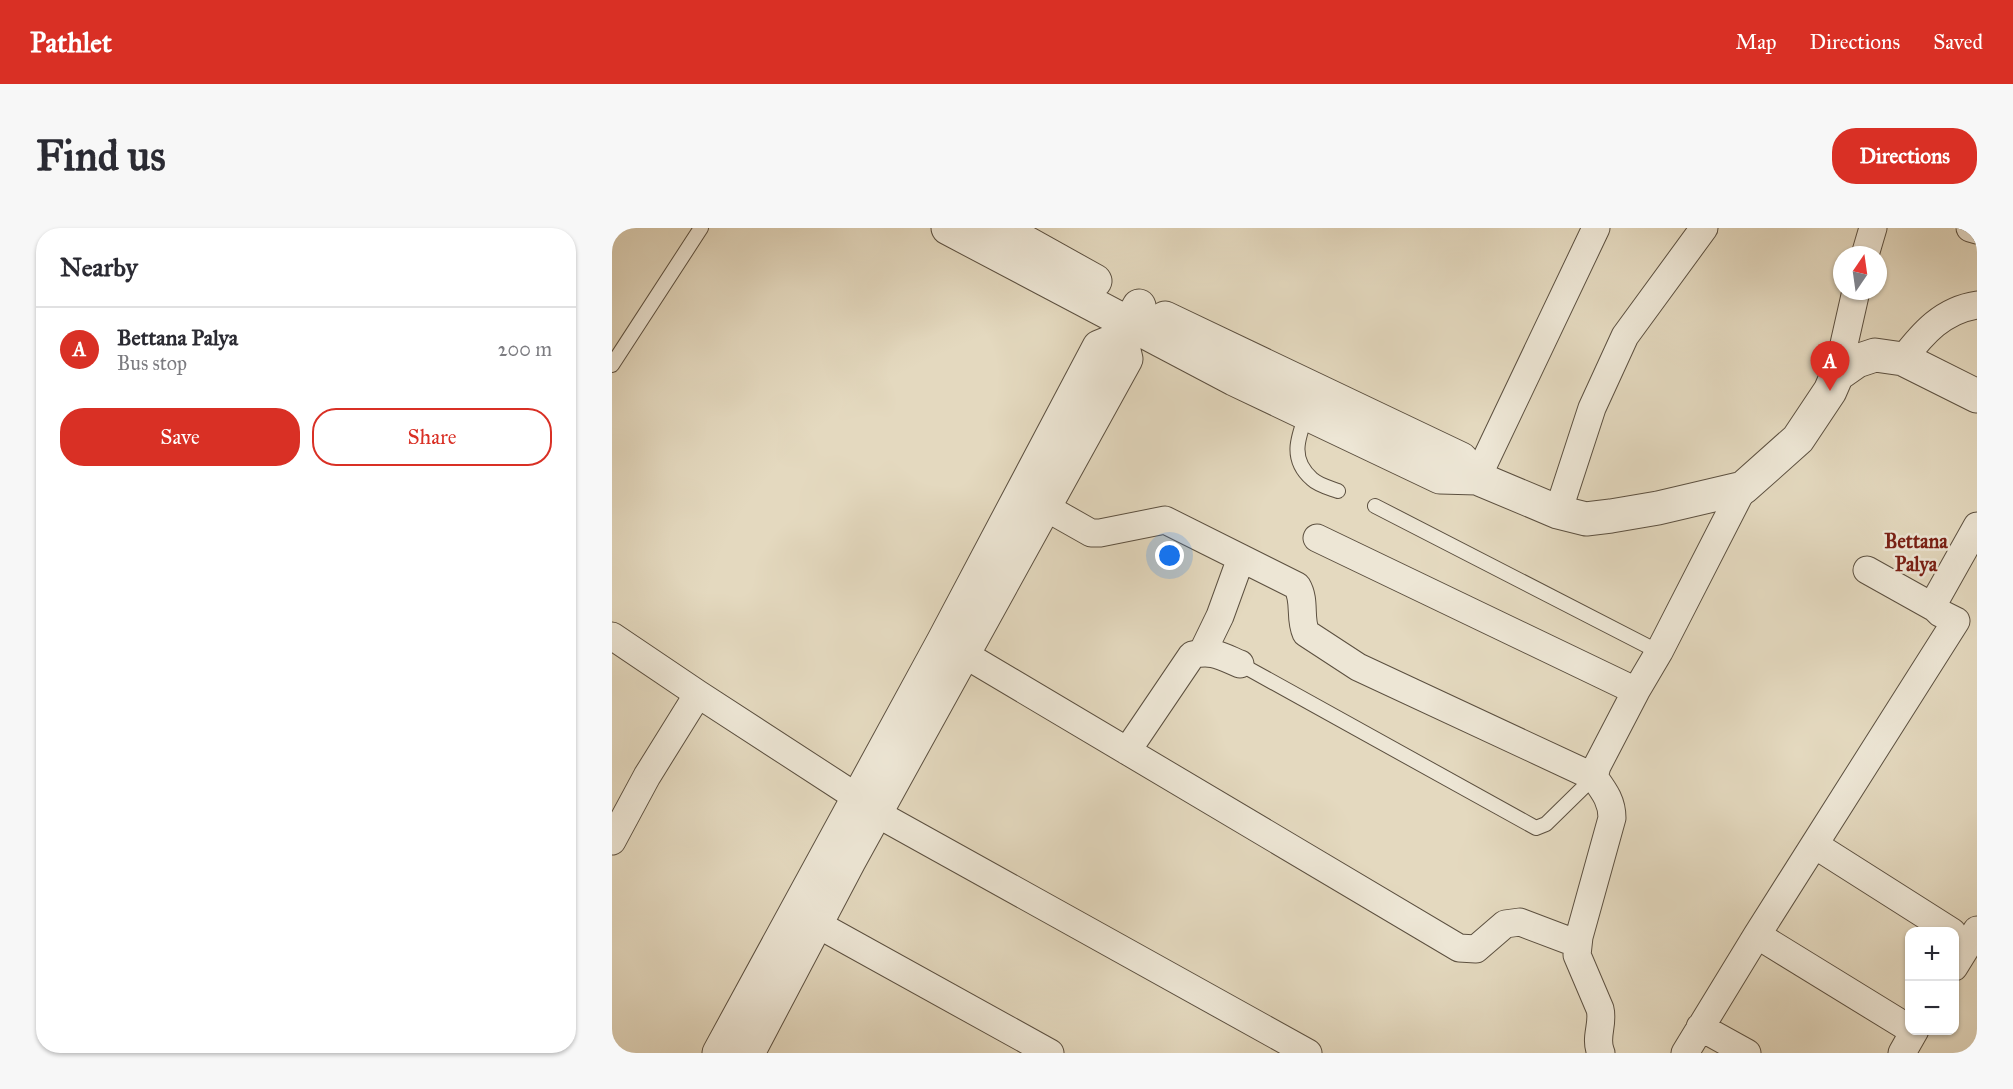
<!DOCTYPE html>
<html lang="en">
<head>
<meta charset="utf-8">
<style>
  :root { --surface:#fff; --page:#f7f7f7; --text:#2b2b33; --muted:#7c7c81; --line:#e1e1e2; --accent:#d93025 }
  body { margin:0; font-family:"IM FELL Great Primer",serif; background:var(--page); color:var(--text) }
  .controls { position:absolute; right:18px; bottom:18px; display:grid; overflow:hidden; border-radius:12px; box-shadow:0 2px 4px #0004 }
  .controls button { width:54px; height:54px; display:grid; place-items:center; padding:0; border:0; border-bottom:2px solid var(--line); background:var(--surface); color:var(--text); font:30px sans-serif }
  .compass { position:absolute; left:1221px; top:18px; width:54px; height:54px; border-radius:50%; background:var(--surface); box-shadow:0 2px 4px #0004; rotate:13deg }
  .you { position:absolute; left:558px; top:328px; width:21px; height:21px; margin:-15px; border:4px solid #fff; border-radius:50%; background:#1a73e8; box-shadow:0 0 0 9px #1a73e833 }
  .badge { display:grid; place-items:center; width:39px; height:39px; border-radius:50%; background:var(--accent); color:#fff; font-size:20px; font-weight:700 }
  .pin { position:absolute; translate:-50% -50px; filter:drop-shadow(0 2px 3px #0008) }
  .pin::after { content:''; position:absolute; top:32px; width:21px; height:18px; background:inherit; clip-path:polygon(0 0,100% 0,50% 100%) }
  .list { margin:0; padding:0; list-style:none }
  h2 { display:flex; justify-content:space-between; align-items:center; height:78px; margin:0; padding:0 24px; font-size:26px }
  h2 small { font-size:20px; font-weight:400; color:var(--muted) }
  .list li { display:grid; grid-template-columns:39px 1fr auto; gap:18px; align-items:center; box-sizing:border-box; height:84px; padding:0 24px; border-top:2px solid var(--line) }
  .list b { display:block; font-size:22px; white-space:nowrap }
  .list p { margin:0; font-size:20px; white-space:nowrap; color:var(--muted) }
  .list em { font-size:20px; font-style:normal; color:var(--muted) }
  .actions { display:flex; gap:12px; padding:18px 24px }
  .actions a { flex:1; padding:14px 0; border:2px solid var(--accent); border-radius:24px; text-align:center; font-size:21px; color:var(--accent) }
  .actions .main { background:var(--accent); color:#fff }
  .map { position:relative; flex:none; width:1365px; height:825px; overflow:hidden; border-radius:24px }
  header { display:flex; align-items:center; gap:36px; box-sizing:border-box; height:84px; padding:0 30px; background:var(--accent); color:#fff }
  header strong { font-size:28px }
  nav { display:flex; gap:33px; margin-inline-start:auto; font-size:21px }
  .intro { display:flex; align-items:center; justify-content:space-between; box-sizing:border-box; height:144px; padding:0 36px }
  h1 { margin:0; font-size:42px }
  .button { padding:15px 27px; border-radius:24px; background:var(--accent); color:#fff; font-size:21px; font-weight:700 }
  main { display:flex; gap:36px; padding:0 36px }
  aside { flex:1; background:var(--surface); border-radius:24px; box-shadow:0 2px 4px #0004 }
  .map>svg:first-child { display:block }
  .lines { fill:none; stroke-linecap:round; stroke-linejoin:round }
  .service-casing { stroke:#5c5040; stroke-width:16 }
  .minor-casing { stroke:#5c5040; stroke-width:29 }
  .tertiary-casing { stroke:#5c5040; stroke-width:35 }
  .service { stroke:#ede6d5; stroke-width:14 }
  .minor { stroke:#ede6d5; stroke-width:27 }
  .tertiary { stroke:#ede6d5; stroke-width:33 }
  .labels { text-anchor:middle; stroke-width:5; stroke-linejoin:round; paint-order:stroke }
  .neighbourhood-label { font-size:20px; font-weight:bold; fill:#7a1f14; stroke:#ede6d5 }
</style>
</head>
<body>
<header>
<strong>Pathlet</strong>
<nav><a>Map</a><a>Directions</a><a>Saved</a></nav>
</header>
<div class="intro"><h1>Find us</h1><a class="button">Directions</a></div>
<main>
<aside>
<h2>Nearby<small></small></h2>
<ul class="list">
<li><span class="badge">A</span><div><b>Bettana Palya</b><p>Bus stop</p></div><em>200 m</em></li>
</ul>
<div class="actions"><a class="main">Save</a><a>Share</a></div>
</aside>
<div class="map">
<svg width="1365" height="825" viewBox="0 0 1365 825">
  <rect width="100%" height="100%" fill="#e4d9bf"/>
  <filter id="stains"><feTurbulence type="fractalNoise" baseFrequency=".00333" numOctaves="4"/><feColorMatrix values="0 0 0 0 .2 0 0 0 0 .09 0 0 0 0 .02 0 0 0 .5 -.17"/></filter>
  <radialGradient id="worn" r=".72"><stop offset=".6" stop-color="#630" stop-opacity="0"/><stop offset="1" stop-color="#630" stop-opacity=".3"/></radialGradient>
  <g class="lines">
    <defs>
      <path id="service" d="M 0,137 L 89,0
        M 695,185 C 686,209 677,231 700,251 C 706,257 718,260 726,263
        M 763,278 L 1047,424
        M 628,436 L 924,600 L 934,596 L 982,549"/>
      <path id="minor" d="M 1358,0 L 1365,2
        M 1253,27 L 1261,0
        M 1291,131 C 1311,105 1331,82 1365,77
        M 1225,147 L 1244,63
        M 865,250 L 984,0
        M 433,279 L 479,305 L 488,305 L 553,292 L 685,358 C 694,373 687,390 694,405 L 746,439 L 982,549
        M 946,284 L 980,180 L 1013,108 L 1092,0
        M 705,310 L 1024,463
        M 1255,342 L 1323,380
        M 0,408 L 86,466 L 246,570
        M 335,416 L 847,720 L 864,721 L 893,696 L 908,694 L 966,716
        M 591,423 L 608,388 L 629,330
        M 515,523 L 580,427 C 599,421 611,429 628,436
        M 264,585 L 696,825
        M 0,613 L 35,548 L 86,466
        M 1203,617 L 1340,704
        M 205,696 L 438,825
        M 1145,707 L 1298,801
        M 1342,739 L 1365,702
        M 1088,799 L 1135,825
        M 989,825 C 982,810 992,796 988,781 L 965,727 L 967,709 L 1000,590 C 1000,573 992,563 982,549 L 985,538 L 1024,463 L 1047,424 L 1131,260
        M 1073,825 L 1145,707 L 1344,393 L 1328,385 L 1323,380 L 1323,373 L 1365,298
        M 1290,825 L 1303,802"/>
      <path id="tertiary" d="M 336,0 L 622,151 L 828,249 L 865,250 L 946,284 L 974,291 L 999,288 L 1046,280 L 1131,260 L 1186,211 L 1218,163 L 1225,147 L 1245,133 L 1263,127 L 1291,131 L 1365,168
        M 388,0 L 483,53
        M 553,90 L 849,231 L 865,250
        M 107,825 L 331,414 L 487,119 L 509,110 L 527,78
        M 136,825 L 237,633 L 514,131 L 509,110"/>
    </defs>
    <use href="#service" class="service-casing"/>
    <use href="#minor" class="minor-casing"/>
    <use href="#tertiary" class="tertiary-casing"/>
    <use href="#service" class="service"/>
    <use href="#minor" class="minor"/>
    <use href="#tertiary" class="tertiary"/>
  </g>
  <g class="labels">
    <g class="neighbourhood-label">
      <text x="1304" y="320">Bettana<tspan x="1304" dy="23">Palya</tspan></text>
    </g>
  </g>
  <rect width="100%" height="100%" filter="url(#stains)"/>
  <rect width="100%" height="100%" fill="url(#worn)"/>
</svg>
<div class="controls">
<button>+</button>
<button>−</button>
</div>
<svg class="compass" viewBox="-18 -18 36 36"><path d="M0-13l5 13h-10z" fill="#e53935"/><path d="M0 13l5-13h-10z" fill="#7c7c81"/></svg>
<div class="you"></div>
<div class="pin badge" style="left:1218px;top:163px">A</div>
</div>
</main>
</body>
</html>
